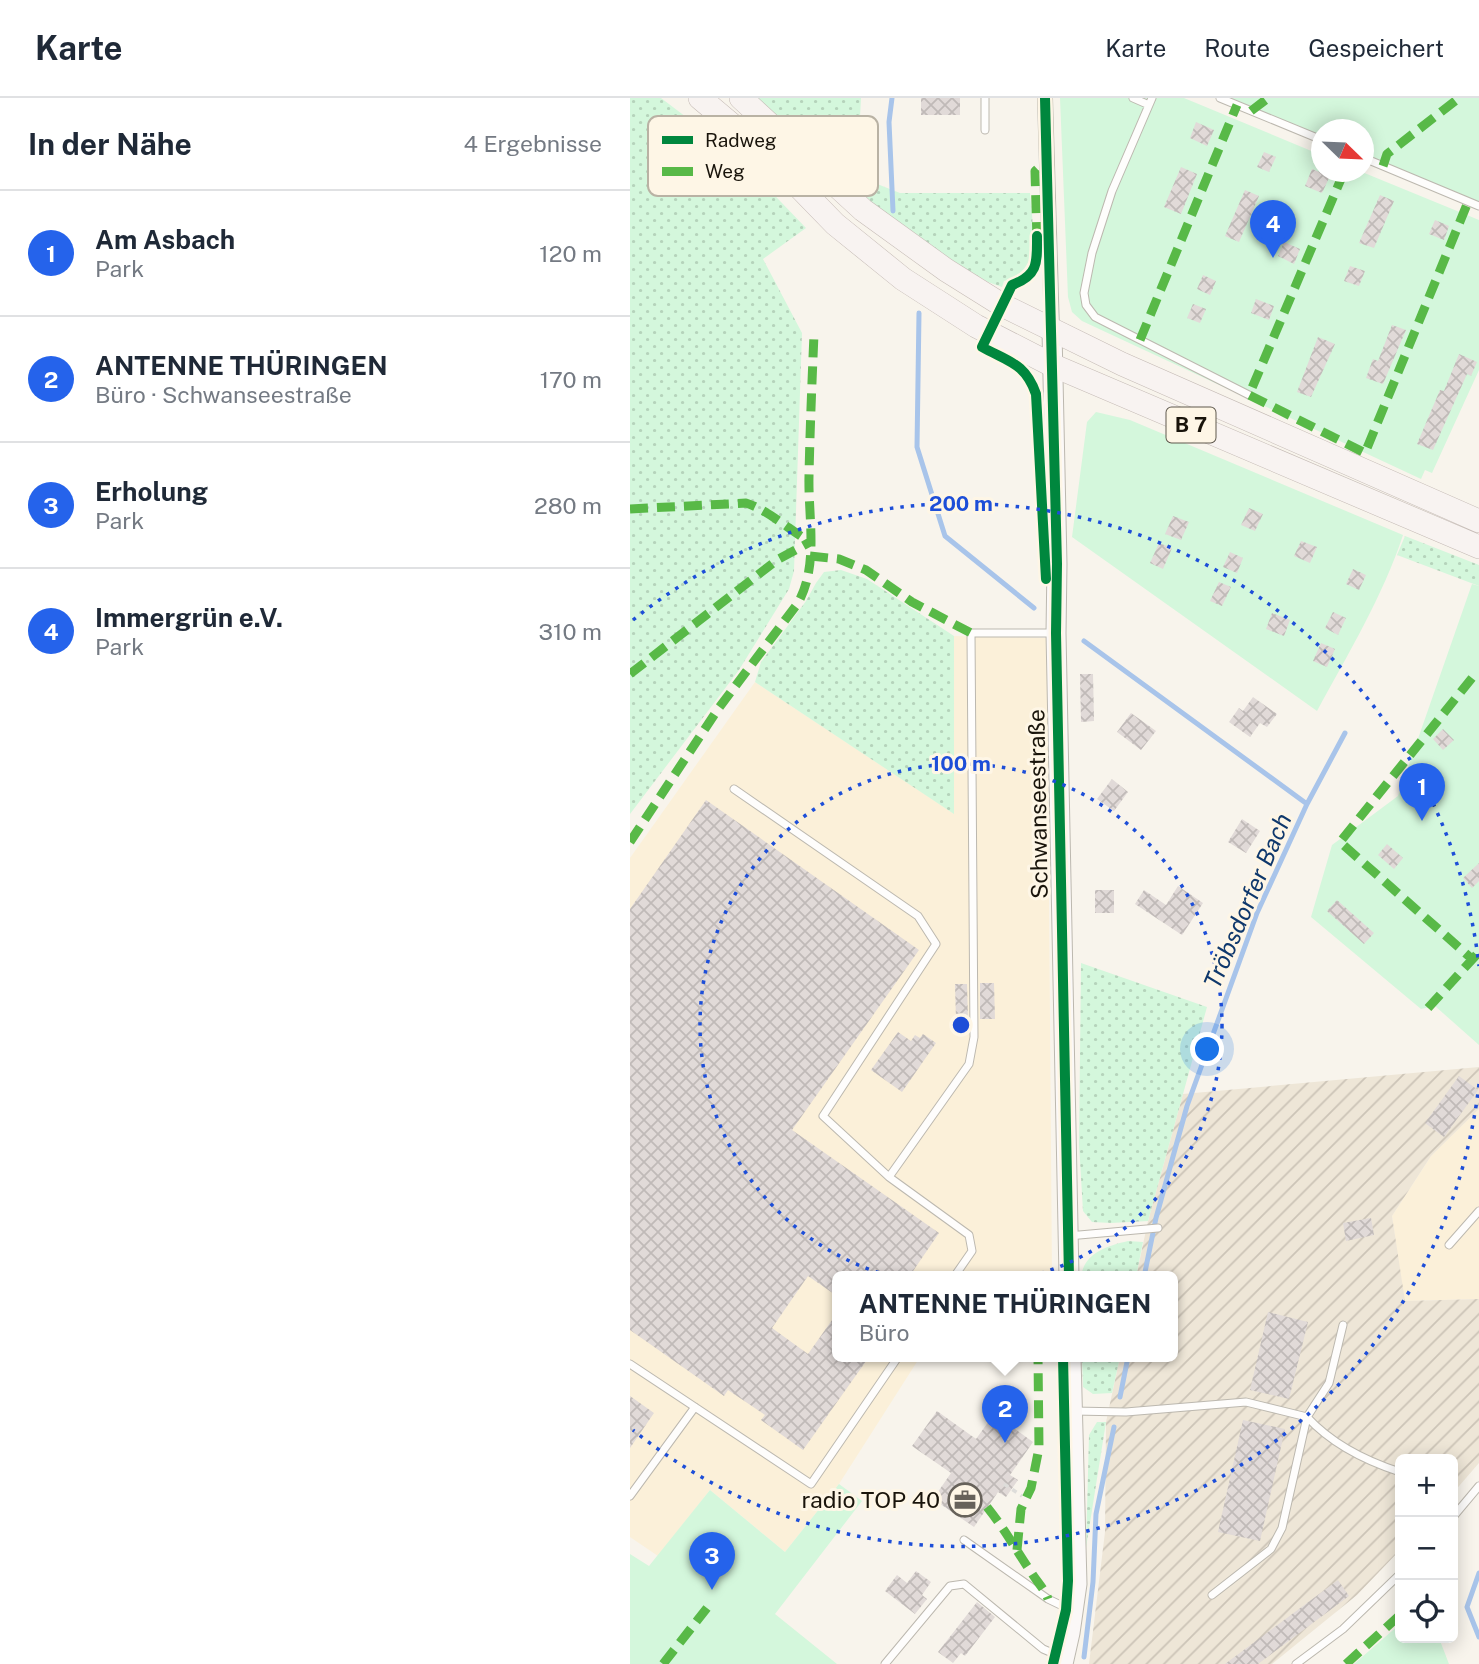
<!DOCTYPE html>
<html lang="de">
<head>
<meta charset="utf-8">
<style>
  :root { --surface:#fff; --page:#f6f6f7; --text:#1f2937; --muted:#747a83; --line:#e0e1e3; --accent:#2563eb }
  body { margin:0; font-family:"Public Sans",sans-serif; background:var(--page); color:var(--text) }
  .controls { position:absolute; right:21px; bottom:21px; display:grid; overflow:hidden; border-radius:10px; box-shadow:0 4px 18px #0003 }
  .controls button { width:63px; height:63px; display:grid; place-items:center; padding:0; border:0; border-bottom:2px solid var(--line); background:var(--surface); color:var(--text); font:35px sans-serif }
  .compass { position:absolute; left:681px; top:21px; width:63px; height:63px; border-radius:50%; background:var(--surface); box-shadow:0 4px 18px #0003; rotate:113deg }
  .you { position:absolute; left:578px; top:952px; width:24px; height:24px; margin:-18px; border:5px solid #fff; border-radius:50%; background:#1a73e8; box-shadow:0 0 0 10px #1a73e833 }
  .badge { display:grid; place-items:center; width:46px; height:46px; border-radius:50%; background:var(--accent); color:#fff; font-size:23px; font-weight:700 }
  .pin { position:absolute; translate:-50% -58px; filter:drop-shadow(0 2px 4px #0008) }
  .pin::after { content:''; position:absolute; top:37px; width:24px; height:21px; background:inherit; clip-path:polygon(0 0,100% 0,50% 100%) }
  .popup { position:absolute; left:202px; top:1173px; width:346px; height:91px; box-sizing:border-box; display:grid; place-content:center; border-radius:10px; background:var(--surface); filter:drop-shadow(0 2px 5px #0005); font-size:23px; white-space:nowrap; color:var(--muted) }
  .popup b { font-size:26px; color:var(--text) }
  .popup::after { content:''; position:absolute; left:50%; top:100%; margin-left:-14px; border:14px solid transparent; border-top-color:var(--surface) }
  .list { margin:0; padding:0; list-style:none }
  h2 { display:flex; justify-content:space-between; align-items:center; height:91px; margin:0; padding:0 28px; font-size:30px }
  h2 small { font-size:23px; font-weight:400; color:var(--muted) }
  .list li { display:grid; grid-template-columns:46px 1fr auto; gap:21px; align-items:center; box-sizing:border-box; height:126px; padding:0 28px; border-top:2px solid var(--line) }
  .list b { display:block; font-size:26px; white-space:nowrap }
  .list p { margin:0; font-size:23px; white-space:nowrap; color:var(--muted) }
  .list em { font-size:23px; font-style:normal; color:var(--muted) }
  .icon { flex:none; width:38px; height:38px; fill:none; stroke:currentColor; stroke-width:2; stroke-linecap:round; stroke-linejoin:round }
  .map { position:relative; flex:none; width:849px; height:1566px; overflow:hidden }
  header { display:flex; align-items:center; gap:42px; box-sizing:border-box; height:98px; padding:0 35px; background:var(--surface); border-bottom:2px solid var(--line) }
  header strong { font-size:33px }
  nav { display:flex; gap:38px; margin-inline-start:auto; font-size:24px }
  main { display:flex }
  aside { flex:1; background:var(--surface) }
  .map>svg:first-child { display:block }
  .built { fill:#fbf0d9 }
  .industrial { fill:url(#industrial-furrows) }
  .grass { fill:url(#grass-dots) }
  .green { fill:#d4f7dc }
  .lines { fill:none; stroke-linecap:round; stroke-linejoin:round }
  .stream { stroke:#a8c4ea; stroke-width:5 }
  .building { fill:url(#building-cross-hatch) }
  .lane-casing { stroke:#bcb8af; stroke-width:9 }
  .street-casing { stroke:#bcb8af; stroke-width:16 }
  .secondary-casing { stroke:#bcb8af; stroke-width:21 }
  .primary-casing { stroke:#c4bab5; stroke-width:24 }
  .path { stroke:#deddda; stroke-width:3.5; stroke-dasharray:5 5; stroke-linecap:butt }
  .lane { stroke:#fefdfc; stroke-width:7 }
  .street { stroke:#fefdfc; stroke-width:14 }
  .secondary { stroke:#fbf8f7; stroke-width:19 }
  .primary { stroke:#f8f3f1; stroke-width:23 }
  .quiet { stroke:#58b947; stroke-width:9; stroke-dasharray:18 9; stroke-linecap:butt }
  .cycleway-casing { stroke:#fef6e6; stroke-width:15 }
  .cycleway { stroke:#00873e; stroke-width:10 }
  .ring { fill:none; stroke:#1d4ed8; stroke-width:3.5; stroke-dasharray:3.5 7 }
  .labels { text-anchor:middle; stroke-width:6; stroke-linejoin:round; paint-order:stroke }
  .shield { fill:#fef6e6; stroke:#5e584d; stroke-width:2 }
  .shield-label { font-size:21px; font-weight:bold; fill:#19140b }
  .street-label { font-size:23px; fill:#19140b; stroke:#fef6e6 }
  .poi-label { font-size:23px; fill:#19140b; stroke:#fef6e6; text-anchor:end }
  .water-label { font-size:24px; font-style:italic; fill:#0f386c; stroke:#fef6e6 }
  .key { fill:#fef6e6; stroke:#b9b2a4; stroke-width:2 }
  .key-label { font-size:19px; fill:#19140b }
  .centre { fill:#1d4ed8; stroke:#fef6e6; stroke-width:3.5 }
  .ring-label { font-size:21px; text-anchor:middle; font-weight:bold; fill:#1d4ed8; stroke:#fef6e6; stroke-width:6; stroke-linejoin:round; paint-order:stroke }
</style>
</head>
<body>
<header>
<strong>Karte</strong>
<nav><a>Karte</a><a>Route</a><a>Gespeichert</a></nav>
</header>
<main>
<aside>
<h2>In der Nähe<small>4 Ergebnisse</small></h2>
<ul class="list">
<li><span class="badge">1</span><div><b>Am Asbach</b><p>Park</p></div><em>120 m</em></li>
<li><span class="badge">2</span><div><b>ANTENNE THÜRINGEN</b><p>Büro · Schwanseestraße</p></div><em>170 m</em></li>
<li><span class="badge">3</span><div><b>Erholung</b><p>Park</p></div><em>280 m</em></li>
<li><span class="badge">4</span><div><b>Immergrün e.V.</b><p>Park</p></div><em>310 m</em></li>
</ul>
</aside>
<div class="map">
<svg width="849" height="1566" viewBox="0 0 849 1566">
  <defs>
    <pattern id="industrial-furrows" width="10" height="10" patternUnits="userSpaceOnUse" patternTransform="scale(1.75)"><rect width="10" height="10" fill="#eee6d7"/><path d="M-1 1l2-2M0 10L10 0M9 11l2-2" fill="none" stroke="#ccc4b7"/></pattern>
    <pattern id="grass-dots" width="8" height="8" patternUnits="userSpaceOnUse" patternTransform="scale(1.75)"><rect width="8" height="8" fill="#d4f7dc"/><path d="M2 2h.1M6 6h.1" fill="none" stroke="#b5d3bb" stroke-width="1.8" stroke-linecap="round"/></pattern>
    <pattern id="building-cross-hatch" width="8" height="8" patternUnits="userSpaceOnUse" patternTransform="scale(1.75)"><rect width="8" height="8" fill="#e1dad8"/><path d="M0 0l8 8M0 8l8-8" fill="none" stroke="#c0bab8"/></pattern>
  </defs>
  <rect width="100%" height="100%" fill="#f8f4ec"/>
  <path class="built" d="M 324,538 L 417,540 L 422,1179 L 207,1179 L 207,1259 L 290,1259 L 209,1386 L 155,1454 L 80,1392 L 28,1458 L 0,1439 L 0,760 L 125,584 L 323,715 Z
    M 849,1011 L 849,1201 L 774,1203 L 762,1118 L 801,1058 Z"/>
  <path class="industrial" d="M 849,969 L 849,1011 L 801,1058 L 762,1118 L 775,1203 L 849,1201 L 849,1365 L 823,1395 L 823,1361 L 770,1361 L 770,1452 L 727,1497 L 642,1566 L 459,1566 L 475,1434 L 476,1324 L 490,1259 L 543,1259 L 543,1179 L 506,1179 L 518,1123 L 553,996 Z"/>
  <path class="grass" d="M 0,0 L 31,0 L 89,44 L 129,81 L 176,130 L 133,161 L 172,235 L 164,473 L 159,491 L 109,572 L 0,716 Z
    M 122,0 L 231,0 L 227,78 L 270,95 L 400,95 C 402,127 414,172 374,183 L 372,189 L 358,184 L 336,171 L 238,107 Z
    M 775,438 L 849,467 L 849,488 L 767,457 Z
    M 211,472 L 237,481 L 324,538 L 324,716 L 125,584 L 131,564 L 176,503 L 186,485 L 194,474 Z
    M 451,865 L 577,909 L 518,1123 L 481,1125 L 462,1124 L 453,1113 L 449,1046 Z
    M 498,1143 L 513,1144 L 506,1179 L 451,1179 C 454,1155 477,1148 498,1143 Z
    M 452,1259 L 490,1259 L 482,1295 L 463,1296 L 453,1289 Z
    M 467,1324 L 476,1324 L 456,1450 L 459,1337 Z"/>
  <path class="green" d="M 430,0 L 554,0 L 691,57 L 692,74 L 732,74 L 849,122 L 849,272 L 802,375 L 795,372 L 791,381 L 452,223 L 442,214 L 438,199 Z
    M 601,0 L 849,0 L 849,105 L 734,56 L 734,32 L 692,32 L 691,38 Z
    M 466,314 L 500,322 L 773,437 C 753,498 718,556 687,613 L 442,439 L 457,324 Z
    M 842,486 L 849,488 L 849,947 L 805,908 L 791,911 L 681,819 L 702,747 L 768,698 Z
    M 209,1386 L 232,1403 L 145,1516 L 207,1566 L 0,1566 L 0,1456 L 19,1468 L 80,1392 L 155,1454 Z
    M 770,1526 L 770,1540 L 809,1540 L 819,1566 L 724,1566 Z"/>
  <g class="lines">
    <path class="stream" d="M 262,0 L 259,24 L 263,113
      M 289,215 L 287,349 L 315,438 L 404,510
      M 454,543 L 677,706
      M 514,1179 L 526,1120 L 557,1008 L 627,815 L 677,706 L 715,635
      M 490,1299 L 498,1259
      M 849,1475 L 837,1509 L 849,1539
      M 454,1559 L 463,1484 L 466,1416 L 484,1329"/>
  </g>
  <path class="building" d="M 291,0 L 330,0 L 330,17 L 291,17 Z
    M 566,24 L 584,32 L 577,48 L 560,40 Z
    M 634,54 L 646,59 L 639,74 L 627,69 Z
    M 551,69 L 567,76 L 551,116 L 534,109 Z
    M 682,71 L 700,78 L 692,95 L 675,88 Z
    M 615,92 L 629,98 L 609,144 L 595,138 Z
    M 750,97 L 764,103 L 744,150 L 729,145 Z
    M 805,122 L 819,128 L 814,142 L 799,136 Z
    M 654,144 L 670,151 L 664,166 L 648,158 Z
    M 720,168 L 735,173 L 729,188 L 714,183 Z
    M 573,177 L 586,183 L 580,197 L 567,191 Z
    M 626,201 L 644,208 L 639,222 L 621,215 Z
    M 563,206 L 576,211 L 570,225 L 557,220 Z
    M 762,227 L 776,232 L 753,286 L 736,280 L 743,261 L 748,263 Z
    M 688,239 L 705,246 L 681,299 L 667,294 Z
    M 829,256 L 847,264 L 841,278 L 837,276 L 803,352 L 787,346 L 810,292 L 814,293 Z
    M 619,410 L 633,416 L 625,433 L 611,427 Z
    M 543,418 L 559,424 L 551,442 L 535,436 Z
    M 671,443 L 687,449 L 680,465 L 664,458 Z
    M 529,445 L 542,450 L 533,471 L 520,465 Z
    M 600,454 L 613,460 L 607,475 L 593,469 Z
    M 723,471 L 736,477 L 729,492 L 716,486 Z
    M 589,484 L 601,489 L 592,508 L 580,503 Z
    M 703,514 L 716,520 L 708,537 L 695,530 Z
    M 642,515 L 660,522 L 654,538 L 636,531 Z
    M 691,545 L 705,551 L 697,569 L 683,563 Z
    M 450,576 L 463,576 L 464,623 L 451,624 Z
    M 623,599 L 647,616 L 637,629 L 630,625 L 620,639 L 599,624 L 609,610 L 613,613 Z
    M 501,615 L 526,633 L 511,652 L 487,634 Z
    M 813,631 L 824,642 L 813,652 L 803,641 Z
    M 482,681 L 498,694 L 484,713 L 467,701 Z
    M 76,702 L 289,852 L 162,1032 L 309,1135 L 279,1179 L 207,1179 L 207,1198 L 178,1178 L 142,1230 L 178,1256 L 207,1215 L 207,1259 L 239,1259 L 173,1352 L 131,1322 L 135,1317 L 98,1292 L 94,1298 L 0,1232 L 0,811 Z
    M 612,721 L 630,733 L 616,755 L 598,744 Z
    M 757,746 L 773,760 L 764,771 L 748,757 Z
    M 849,765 L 849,783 L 842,790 L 833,780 Z
    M 548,788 L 573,805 L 552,837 L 505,806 L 514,792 L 536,807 Z
    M 465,792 L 484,792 L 484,815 L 465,815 Z
    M 707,802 L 744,835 L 734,846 L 697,813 Z
    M 350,885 L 364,885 L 365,921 L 350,921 Z
    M 325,886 L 337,886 L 338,922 L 326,922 Z
    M 268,934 L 281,943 L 285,937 L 290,940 L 293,936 L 306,945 L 272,994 L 241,972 Z
    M 829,978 L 848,992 L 814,1039 L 795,1025 Z
    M 741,1120 L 744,1137 L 716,1143 L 713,1125 Z
    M 638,1214 L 678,1224 L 659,1301 L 620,1292 Z
    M 0,1298 L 24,1315 L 0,1350 Z
    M 307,1313 L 346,1341 L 364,1316 L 403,1344 L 380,1377 L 388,1382 L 376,1399 L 368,1394 L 344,1429 L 303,1401 L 321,1375 L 282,1348 Z
    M 613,1322 L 655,1331 L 630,1443 L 588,1434 Z
    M 286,1473 L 301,1484 L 292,1497 L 297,1501 L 285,1516 L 255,1493 L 267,1477 L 277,1485 Z
    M 708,1482 L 719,1498 L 628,1566 L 595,1566 Z
    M 347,1504 L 365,1519 L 335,1558 L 331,1555 L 323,1565 L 308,1554 Z"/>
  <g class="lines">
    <defs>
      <path id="lane" d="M 355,0 L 355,32
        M 503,0 L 519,7
        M 522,0 L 482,93 L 462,155 L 454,195 L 456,207 L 465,219 L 619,297
        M 590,0 L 692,42
        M 734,60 L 849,108
        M 104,691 L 288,818 L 306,846 L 193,1018 L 259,1079 L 339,966 L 344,939 L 341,535 L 425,535
        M 259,1079 L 339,1137 L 342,1153 L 324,1179
        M 438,1138 L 528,1130
        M 819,1147 L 849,1113
        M 713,1227 L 699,1285 L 677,1319 C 701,1345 736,1363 770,1374
        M 0,1266 L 181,1386 L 268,1259
        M 443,1313 L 496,1314 L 616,1304 L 677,1319 L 652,1430 L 641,1451 L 582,1497
        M 0,1398 L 65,1309
        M 823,1419 L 849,1388
        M 334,1442 L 418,1501 L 443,1513
        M 255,1566 L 320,1488 L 334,1486 L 413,1551 L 434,1560
        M 666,1566 L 713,1531 L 770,1476"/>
      <path id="street" d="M 415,0 L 422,233"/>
      <path id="secondary" d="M 422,233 L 427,466 L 426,535 L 439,1179
        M 433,1566 L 440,1535 L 447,1486 L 441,1259"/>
      <path id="primary" d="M 70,0 L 139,58 L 205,126 L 273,181 L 346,228 L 422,267 L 849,449
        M 111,0 L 233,112 L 316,172 L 372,207 L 492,266 L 849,423"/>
    </defs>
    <use href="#lane" class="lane-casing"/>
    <use href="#street" class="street-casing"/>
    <use href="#secondary" class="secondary-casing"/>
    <use href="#primary" class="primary-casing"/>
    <path class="path" d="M 374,1386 L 392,1398"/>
    <use href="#lane" class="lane"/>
    <use href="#street" class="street"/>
    <use href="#secondary" class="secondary"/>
    <use href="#primary" class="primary"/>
    <path class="quiet" d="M 621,13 L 638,0
      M 753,68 L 757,56 L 829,0
      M 714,74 L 619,297 L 735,355 L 838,104
      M 407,142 L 405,73 L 416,63
      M 510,242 L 607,7
      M 0,411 L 116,405 C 136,411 160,432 180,444
      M 180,458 L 209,461 L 236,472 L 282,504 L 341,535
      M 0,576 L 147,462 L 180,444
      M 842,580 L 710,744 L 842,861
      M 0,744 L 88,611 L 168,505 C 189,467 178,420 179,378 C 180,330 182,283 184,236
      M 798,910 L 849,854
      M 357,1409 C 374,1430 386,1452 401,1474 C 407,1484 414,1490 418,1501
      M 387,1452 L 391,1411 L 401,1390 L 409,1350 L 408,1259
      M 33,1566 L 77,1510
      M 716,1566 L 770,1517"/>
    <defs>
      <path id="cycleway" d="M 415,0 L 427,466 L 426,535 L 439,1179
        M 407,138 C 407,164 409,177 382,187 L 352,249 C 379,264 395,265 406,296 L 416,481
        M 423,1566 L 436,1512 L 438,1483 L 433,1259"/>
    </defs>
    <use href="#cycleway" class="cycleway-casing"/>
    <use href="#cycleway" class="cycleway"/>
  </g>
  <g class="ring">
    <circle cx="331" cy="927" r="261"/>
    <path d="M849 986A521 521 0 0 1 3 1332M3 522A521 521 0 0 1 849 868"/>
  </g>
  <defs>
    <symbol id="office-ring" viewBox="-11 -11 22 22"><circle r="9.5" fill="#fef6e6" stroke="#67625a" stroke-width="1.5"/><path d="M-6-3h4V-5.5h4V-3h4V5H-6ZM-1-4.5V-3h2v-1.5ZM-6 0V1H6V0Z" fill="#67625a"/></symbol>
  </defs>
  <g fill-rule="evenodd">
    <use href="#office-ring" x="316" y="1383" width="38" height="38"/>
  </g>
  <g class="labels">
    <rect class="shield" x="536.5" y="309.5" width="49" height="35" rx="5"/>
    <g class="shield-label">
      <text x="561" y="334">B 7</text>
    </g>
    <g class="street-label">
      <text transform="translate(408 706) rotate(-91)" y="8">Schwanseestraße</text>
    </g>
    <g class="poi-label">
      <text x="310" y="1410">radio TOP 40</text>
    </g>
    <g class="water-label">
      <text transform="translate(618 803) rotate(-67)" y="8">Tröbsdorfer Bach</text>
    </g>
  </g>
  <rect x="18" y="18" width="230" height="80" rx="10" class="key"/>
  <rect x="32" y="38" width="31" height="8" fill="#00873e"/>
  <rect x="32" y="69" width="31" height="9" fill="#58b947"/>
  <g class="key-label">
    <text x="75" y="49">Radweg</text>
    <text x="75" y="80">Weg</text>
  </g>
  <circle cx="331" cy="927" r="10" class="centre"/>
  <g class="ring-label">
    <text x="331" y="413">200 m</text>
    <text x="331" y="673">100 m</text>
  </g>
</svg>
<div class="controls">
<button>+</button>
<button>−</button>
<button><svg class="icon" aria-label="locate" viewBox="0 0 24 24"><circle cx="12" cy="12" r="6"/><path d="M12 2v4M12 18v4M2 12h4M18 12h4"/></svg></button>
</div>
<svg class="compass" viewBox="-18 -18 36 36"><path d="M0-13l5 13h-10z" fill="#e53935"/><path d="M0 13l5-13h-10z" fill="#747a83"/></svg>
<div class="you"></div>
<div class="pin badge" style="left:792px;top:723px">1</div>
<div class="pin badge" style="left:375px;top:1345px">2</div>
<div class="popup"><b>ANTENNE THÜRINGEN</b>Büro</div>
<div class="pin badge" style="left:82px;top:1492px">3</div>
<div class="pin badge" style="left:643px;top:160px">4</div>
</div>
</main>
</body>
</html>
